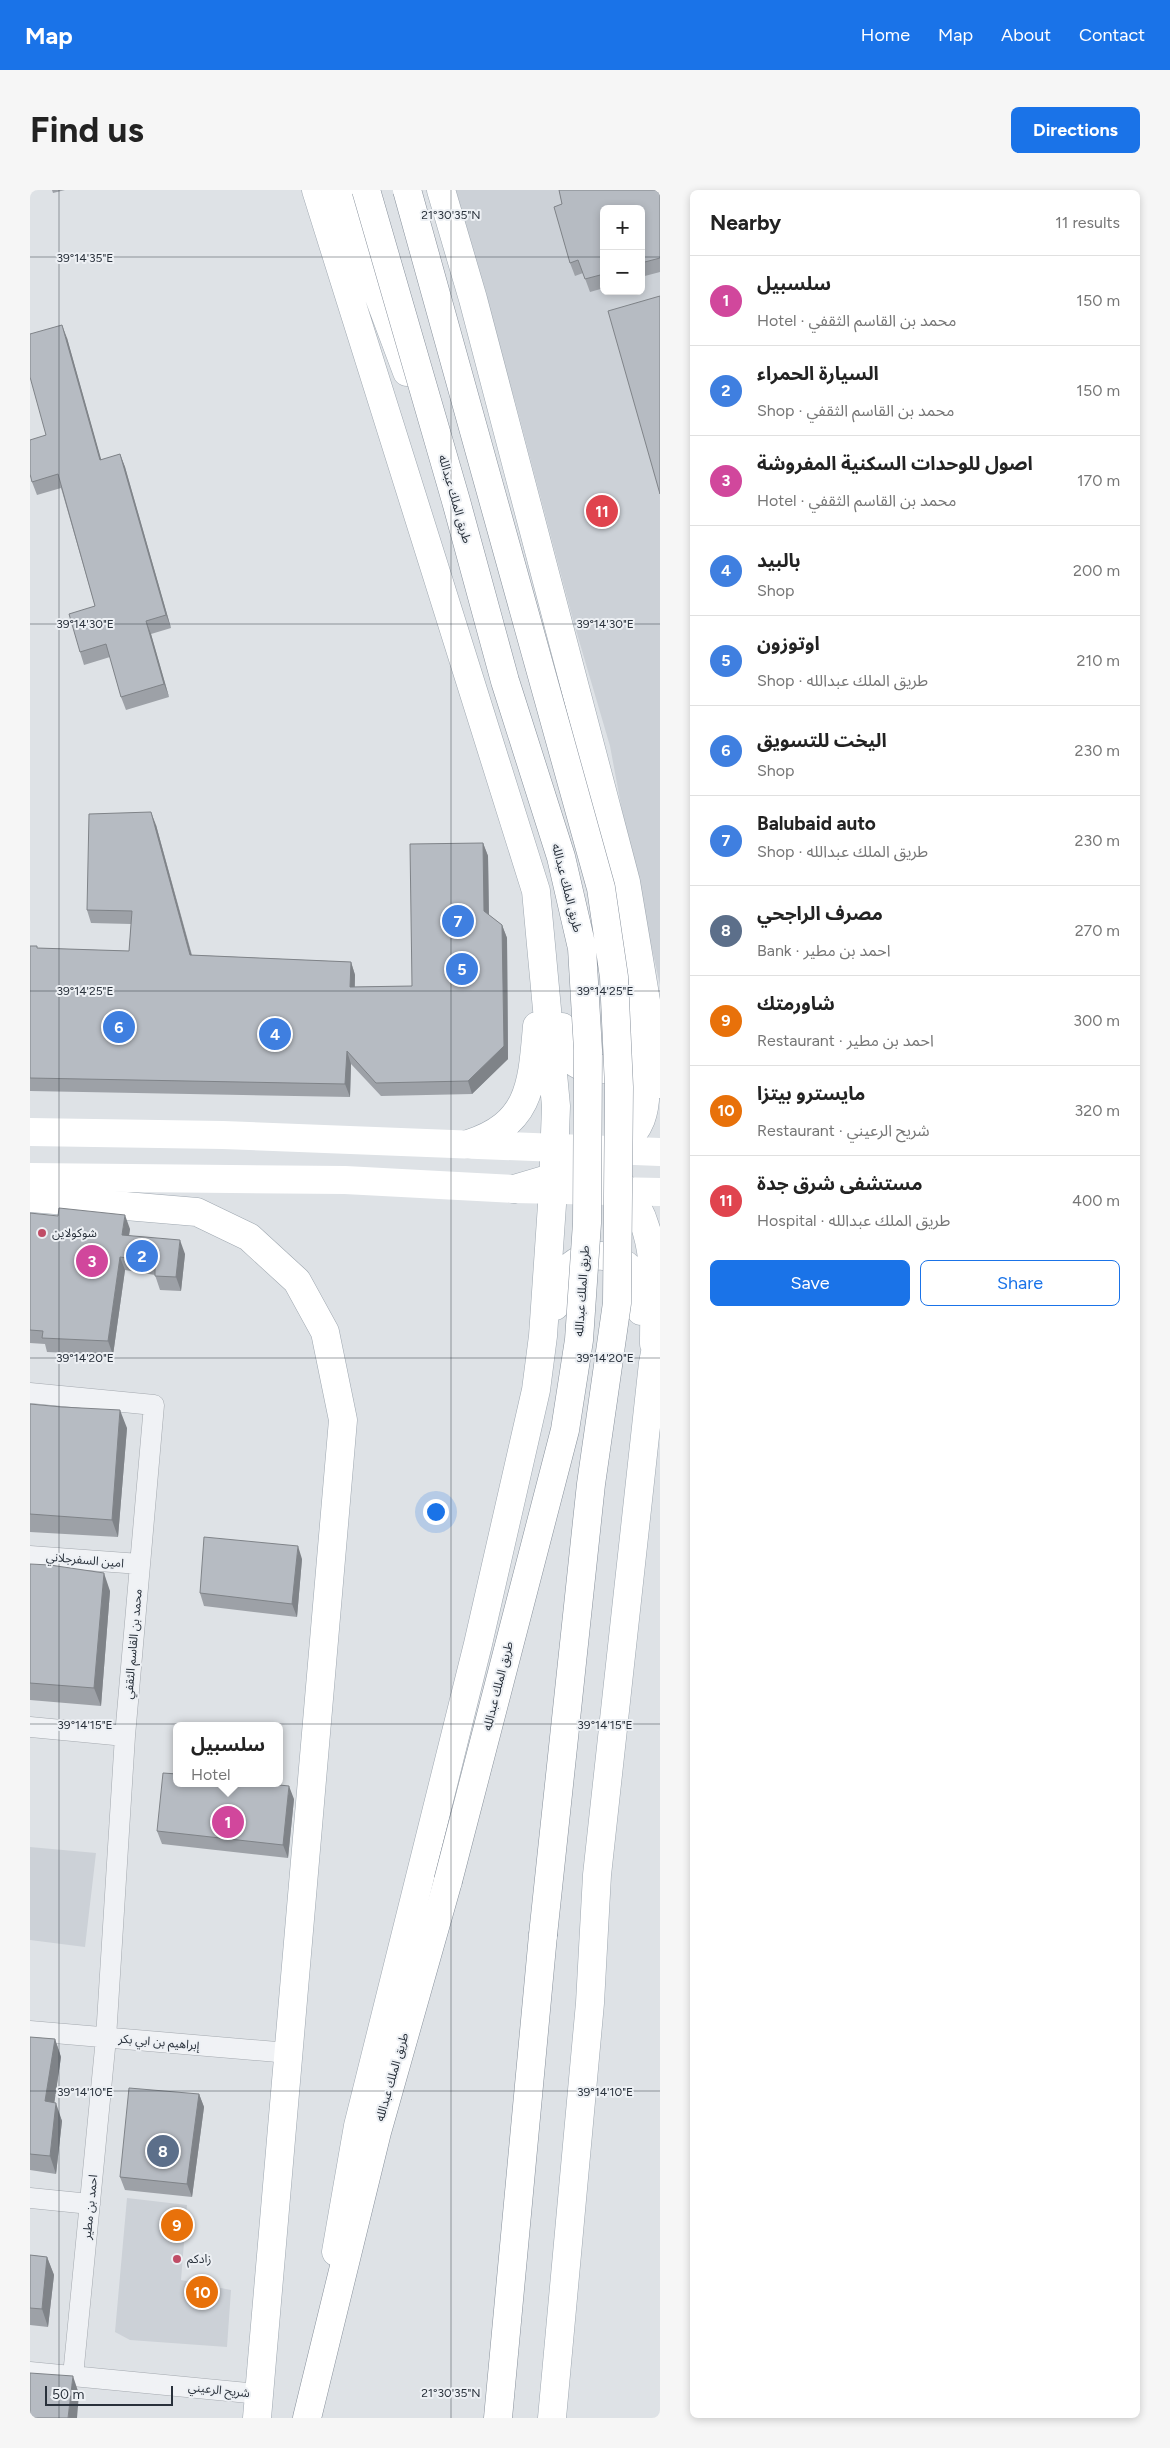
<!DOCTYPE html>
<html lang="en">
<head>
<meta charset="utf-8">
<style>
  :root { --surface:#fff; --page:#f6f6f6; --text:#222; --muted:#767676; --line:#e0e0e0; --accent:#1a73e8 }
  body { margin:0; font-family:Figtree,"Noto Sans Arabic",sans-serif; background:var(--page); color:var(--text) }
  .controls { position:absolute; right:15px; top:15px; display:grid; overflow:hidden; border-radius:8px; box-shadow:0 2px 8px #0003 }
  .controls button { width:45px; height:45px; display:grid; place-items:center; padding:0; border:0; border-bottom:1px solid var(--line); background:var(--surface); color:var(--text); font:25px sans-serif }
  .scale { position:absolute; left:15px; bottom:12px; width:128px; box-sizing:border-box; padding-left:5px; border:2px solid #29313b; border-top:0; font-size:14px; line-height:18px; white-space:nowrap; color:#29313b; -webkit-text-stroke:4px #edf0f4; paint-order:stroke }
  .you { position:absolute; left:405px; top:1321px; width:18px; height:18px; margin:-12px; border:4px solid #fff; border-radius:50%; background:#1a73e8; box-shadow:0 0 0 8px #1a73e833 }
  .badge { display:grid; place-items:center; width:32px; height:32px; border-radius:50%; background:var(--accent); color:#fff; font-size:16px; font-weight:700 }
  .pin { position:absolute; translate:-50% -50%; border:2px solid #fff; box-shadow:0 1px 5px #0006 }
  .popup { position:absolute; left:143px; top:1532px; width:110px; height:65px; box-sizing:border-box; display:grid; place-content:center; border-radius:8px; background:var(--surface); filter:drop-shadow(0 1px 4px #0005); font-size:16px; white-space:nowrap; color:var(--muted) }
  .popup b { font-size:19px; color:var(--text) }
  .popup::after { content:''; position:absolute; left:50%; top:100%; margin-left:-10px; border:10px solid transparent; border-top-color:var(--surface) }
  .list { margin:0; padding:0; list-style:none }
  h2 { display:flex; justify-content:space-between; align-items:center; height:65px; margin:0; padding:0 20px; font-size:21px }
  h2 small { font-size:16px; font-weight:400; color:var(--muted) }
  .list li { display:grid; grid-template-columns:32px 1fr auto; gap:15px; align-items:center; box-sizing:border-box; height:90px; padding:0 20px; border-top:1px solid var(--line) }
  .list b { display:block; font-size:19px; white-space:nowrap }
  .list p { margin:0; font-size:16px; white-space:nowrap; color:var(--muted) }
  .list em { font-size:16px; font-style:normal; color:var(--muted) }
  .actions { display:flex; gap:10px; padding:15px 20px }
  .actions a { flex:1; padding:11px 0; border:1px solid var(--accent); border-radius:8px; text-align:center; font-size:18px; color:var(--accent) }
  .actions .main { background:var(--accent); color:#fff }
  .map { position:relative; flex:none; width:630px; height:2228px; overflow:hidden; border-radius:8px }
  header { display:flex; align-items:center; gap:30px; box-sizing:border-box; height:70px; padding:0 25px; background:var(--accent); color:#fff }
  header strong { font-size:24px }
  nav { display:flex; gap:28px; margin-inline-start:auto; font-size:18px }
  .intro { display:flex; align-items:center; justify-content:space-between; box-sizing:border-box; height:120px; padding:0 30px }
  h1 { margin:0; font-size:35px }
  .button { padding:12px 22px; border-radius:8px; background:var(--accent); color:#fff; font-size:18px; font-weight:700 }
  main { display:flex; gap:30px; padding:0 30px }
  aside { flex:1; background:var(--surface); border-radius:8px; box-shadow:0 2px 8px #0003 }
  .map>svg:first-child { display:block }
  .built { fill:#ccd1d7; fill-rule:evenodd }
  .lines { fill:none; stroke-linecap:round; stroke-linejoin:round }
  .minor-casing { stroke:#a4a9af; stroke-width:21 }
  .primary-casing { stroke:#9ea7b0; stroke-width:29 }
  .trunk-casing { stroke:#87909b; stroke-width:29 }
  .minor { stroke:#f0f2f5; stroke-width:20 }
  .secondary { stroke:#fff; stroke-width:28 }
  .primary { stroke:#fff; stroke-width:28 }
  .trunk { stroke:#fff; stroke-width:28 }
  .trunk-bridge-casing { stroke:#87909b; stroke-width:29; stroke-linecap:butt }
  .trunk-bridge { stroke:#fff; stroke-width:28 }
  .wall { fill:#9da1a7 }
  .shaded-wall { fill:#7f8388 }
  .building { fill:#b6bbc2; stroke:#7f8388 }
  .ticks { fill:none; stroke:#29313b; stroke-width:1; stroke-opacity:0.45 }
  .poi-dot { fill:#c04d67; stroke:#edf0f4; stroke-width:2 }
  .labels { text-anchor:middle; stroke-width:4; stroke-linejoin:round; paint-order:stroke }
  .street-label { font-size:12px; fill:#29313b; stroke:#edf0f4 }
  .poi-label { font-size:12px; fill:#29313b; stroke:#edf0f4; text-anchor:start }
  .ticks-label { font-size:12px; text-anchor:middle; fill:#29313b; stroke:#edf0f4; stroke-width:4; stroke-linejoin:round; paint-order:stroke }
</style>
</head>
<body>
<header>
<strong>Map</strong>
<nav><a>Home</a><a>Map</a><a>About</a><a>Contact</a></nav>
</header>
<div class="intro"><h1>Find us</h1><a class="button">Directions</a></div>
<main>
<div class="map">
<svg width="630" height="2228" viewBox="0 0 630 2228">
  <rect width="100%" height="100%" fill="#dee2e6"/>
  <path class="built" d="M 424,0 L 630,0 L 630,795 L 596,642 L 580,556 L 543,430 L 485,211 L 455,114 ZM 574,19 L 611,19 L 611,101 L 574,101 Z
    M 0,1657 L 66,1663 L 55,1757 L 0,1750 Z
    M 97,2008 L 157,2015 L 151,2090 L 201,2100 L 197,2157 L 100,2150 L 85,2142 Z"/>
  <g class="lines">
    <defs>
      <path id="minor" d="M 0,1203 L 124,1215 L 95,1546 L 76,1848 L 43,2186
        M 0,1366 L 110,1374
        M 0,1537 L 95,1546
        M 0,1841 L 259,1863
        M 0,2008 L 60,2014
        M 0,2182 L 229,2204"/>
      <path id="primary" d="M 286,0 L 506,701 L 526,916 L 523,1000 L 513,1146 L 506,1200 L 448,1454 L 328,1936 L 306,2062
        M 312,0 L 328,51 L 377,182
        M 411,0 L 443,109 L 596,692 L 630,894
        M 532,837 C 532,844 531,853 534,859 C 546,884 581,887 597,864 C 606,851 606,828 609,812
        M 438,954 C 501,934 502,894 507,836
        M 574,982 C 581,985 586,991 592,996 C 630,1036 624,1101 624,1154
        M 484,999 C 514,991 570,973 593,954 C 601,947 607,939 611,929 C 618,910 615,888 614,868
        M 0,1008 L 167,1022 L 219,1047 L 267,1091 L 295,1142 L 313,1230 L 227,2228
        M 525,1116 C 529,1105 528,1093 535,1083 C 552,1058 591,1061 606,1087 C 612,1097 611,1109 611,1121
        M 522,2228 L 560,1813 L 567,1685 L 623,1173 L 630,1136"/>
      <path id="trunk" d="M 277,2228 L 347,1942 L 418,1691
        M 468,2228 L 513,1745"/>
    </defs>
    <use href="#minor" class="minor-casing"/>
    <use href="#primary" class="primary-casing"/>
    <use href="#trunk" class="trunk-casing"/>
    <use href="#minor" class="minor"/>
    <path class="secondary" d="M 0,942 L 193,945 L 630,962
      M 0,987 L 315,990 L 484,999 L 630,1002"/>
    <use href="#primary" class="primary"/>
    <use href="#trunk" class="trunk"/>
    <defs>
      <path id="trunk-bridge" d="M 336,0 L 426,311 L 475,491 L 531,667 L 552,758 L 558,860 L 557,1033 L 549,1150 L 535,1240 L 418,1691
        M 377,0 L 571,698 L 584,787 L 589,897 L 587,1113 L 561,1294 L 513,1745"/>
    </defs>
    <use href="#trunk-bridge" class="trunk-bridge-casing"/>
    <use href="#trunk-bridge" class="trunk-bridge"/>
  </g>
  <path class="wall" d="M 22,0 L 35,0 L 23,3 Z
    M 529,0 L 630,0 L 630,82 L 611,87 L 611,19 L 574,19 L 574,98 L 560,102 L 553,83 L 545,86 L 540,73 L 524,17 L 532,14 Z
    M 37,148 L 71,270 L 90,264 L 95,277 L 141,438 L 121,444 L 139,507 L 96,520 L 91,507 L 80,467 L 54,475 L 50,462 L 65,416 L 31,298 L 7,305 L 2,292 L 16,245 Z
    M 126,635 L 162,765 L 321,772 L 325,785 L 325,797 L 382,796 L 453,653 L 458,666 L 459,725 L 472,735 L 477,748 L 478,869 L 442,904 L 351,906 L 321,874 L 320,907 L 0,901 L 0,756 L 8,758 L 99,761 L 101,734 L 61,733 L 57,720 Z
    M 0,1023 L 100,1039 L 99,1045 L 155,1064 L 151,1101 L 130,1100 L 125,1085 L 95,1080 L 83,1165 L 17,1162 L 15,1154 L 0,1153 Z
    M 0,1214 L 97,1238 L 88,1347 L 0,1342 Z
    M 272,1369 L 267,1427 L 174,1416 L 170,1403 Z
    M 0,1374 L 80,1401 L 71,1516 L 0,1510 Z
    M 264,1609 L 258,1668 L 132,1654 L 127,1641 Z
    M 0,1847 L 25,1849 L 31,1867 L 24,1913 L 32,1931 L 26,1984 L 0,1980 Z
    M 169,1904 L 174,1917 L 162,2007 L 95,2000 L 90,1987 Z
    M 0,2065 L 17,2067 L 24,2085 L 18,2137 L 0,2135 Z"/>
  <path class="shaded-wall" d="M 32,135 L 37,148 L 75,283 L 70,270 Z
    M 90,264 L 95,277 L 141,438 L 136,425 Z
    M 116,431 L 121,444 L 139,507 L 134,494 Z
    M 121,622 L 126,635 L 165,778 L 160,765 Z
    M 453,653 L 458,666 L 459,734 L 454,721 Z
    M 472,735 L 477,748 L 478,869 L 442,904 L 438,891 Z
    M 321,772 L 325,785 L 324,810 L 320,797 Z
    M 317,861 L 321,874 L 320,907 L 315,894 Z
    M 95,1025 L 100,1039 L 97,1058 L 92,1045 Z
    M 150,1050 L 155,1064 L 151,1101 L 146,1087 Z
    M 90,1067 L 95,1080 L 83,1165 L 78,1151 Z
    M 90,1220 L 97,1238 L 88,1347 L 82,1330 Z
    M 268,1356 L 272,1369 L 267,1427 L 262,1414 Z
    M 74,1383 L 80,1401 L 71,1516 L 64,1498 Z
    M 259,1596 L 264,1609 L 258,1668 L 253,1655 Z
    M 25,1849 L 31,1867 L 22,1929 L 15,1911 Z
    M 169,1904 L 174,1917 L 162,2007 L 157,1994 Z
    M 26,1913 L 32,1931 L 26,1984 L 20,1966 Z
    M 17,2067 L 24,2085 L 18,2137 L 12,2119 Z
    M 43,2186 L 49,2204 L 47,2228 L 38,2228 Z"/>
  <path class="building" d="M 529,0 L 630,0 L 630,68 L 611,73 L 611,19 L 574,19 L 574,84 L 555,89 L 548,70 L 540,73 L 524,17 L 532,14 Z
    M 630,106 L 630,304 L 578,121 Z
    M 32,135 L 70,270 L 90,264 L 136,425 L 116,431 L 134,494 L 91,507 L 76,454 L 50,462 L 39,424 L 65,416 L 28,284 L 2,292 L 0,284 L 0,250 L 16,245 L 0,187 L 0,144 Z
    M 121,622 L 160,765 L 321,772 L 320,797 L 382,796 L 380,654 L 453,653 L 454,721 L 472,735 L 474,856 L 438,891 L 346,893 L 317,861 L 315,894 L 0,888 L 0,756 L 7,756 L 7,758 L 99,761 L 102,721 L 57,720 L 59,624 Z
    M 29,1018 L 95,1025 L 92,1045 L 150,1050 L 146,1087 L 125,1086 L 125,1072 L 90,1067 L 78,1151 L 12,1148 L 13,1141 L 0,1140 L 0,1023 L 28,1026 Z
    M 0,1214 L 32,1217 L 90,1220 L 82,1330 L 0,1324 Z
    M 174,1347 L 268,1356 L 262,1414 L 170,1403 Z
    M 0,1374 L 20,1375 L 74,1383 L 64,1498 L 0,1493 Z
    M 133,1583 L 147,1584 L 147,1593 L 230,1593 L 259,1596 L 253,1655 L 127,1641 Z
    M 0,1847 L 25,1849 L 15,1911 L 26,1913 L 20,1966 L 0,1964 Z
    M 99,1898 L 169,1904 L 157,1994 L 90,1987 Z
    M 0,2065 L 17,2067 L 12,2119 L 0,2118 Z
    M 0,2183 L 43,2186 L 38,2228 L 0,2228 Z"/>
  <path class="ticks" d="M 29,0 L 29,2228M 421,0 L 421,2228M 0,67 L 574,67M 611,67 L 630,67M 0,434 L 630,434M 0,801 L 630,801M 0,1168 L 630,1168M 0,1534 L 630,1534M 0,1901 L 630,1901"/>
  <g class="poi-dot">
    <circle cx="12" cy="1043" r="5"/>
    <circle cx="147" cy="2069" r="5"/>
  </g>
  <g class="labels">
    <g class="street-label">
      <text transform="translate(425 309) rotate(74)" y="4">طريق الملك عبدالله</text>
      <text transform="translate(537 698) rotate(76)" y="4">طريق الملك عبدالله</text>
      <text transform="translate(552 1101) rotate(-86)" y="4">طريق الملك عبدالله</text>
      <text transform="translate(55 1370) rotate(5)" y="4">امين السفرجلاني</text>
      <text transform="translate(103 1454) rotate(-85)" y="4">محمد بن القاسم الثقفي</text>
      <text transform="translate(468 1496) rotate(-76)" y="4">طريق الملك عبدالله</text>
      <text transform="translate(129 1852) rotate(5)" y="4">إبراهيم بن ابي بكر</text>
      <text transform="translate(362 1887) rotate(-74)" y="4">طريق الملك عبدالله</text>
      <text transform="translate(60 2017) rotate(-84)" y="4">احمد بن مطير</text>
      <text transform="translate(189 2200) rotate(6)" y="4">شريح الرعيني</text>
    </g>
    <g class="poi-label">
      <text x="22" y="1047">شوكولاين</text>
      <text x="157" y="2073">زادكم</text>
    </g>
  </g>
  <g class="ticks-label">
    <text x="421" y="29">21°30'35"N</text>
    <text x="55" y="72">39°14'35"E</text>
    <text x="575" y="438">39°14'30"E</text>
    <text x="55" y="438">39°14'30"E</text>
    <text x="575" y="805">39°14'25"E</text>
    <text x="55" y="805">39°14'25"E</text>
    <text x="575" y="1172">39°14'20"E</text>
    <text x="55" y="1172">39°14'20"E</text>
    <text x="575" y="1539">39°14'15"E</text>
    <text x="55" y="1539">39°14'15"E</text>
    <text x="55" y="1906">39°14'10"E</text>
    <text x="575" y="1906">39°14'10"E</text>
    <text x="421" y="2207">21°30'35"N</text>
  </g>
</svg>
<div class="controls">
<button>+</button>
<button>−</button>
</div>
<div class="scale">50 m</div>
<div class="you"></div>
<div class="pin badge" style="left:198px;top:1632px;background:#d1479c">1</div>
<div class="popup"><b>سلسبيل</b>Hotel</div>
<div class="pin badge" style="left:112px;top:1066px;background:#3f7fe0">2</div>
<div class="pin badge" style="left:62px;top:1071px;background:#d1479c">3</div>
<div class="pin badge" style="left:245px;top:844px;background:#3f7fe0">4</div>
<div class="pin badge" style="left:432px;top:779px;background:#3f7fe0">5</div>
<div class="pin badge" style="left:89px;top:837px;background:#3f7fe0">6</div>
<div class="pin badge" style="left:428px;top:731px;background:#3f7fe0">7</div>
<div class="pin badge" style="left:133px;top:1961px;background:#5c6f8a">8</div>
<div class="pin badge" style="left:147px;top:2035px;background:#e8710a">9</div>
<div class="pin badge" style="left:172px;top:2102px;background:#e8710a">10</div>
<div class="pin badge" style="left:572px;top:321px;background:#e0444e">11</div>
</div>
<aside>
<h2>Nearby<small>11 results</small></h2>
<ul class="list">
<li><span class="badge" style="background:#d1479c">1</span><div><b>سلسبيل</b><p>Hotel · محمد بن القاسم الثقفي</p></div><em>150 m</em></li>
<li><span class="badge" style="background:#3f7fe0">2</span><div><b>السيارة الحمراء</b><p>Shop · محمد بن القاسم الثقفي</p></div><em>150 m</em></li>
<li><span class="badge" style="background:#d1479c">3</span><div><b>اصول للوحدات السكنية المفروشة</b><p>Hotel · محمد بن القاسم الثقفي</p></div><em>170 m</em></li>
<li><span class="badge" style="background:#3f7fe0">4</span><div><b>بالبيد</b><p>Shop</p></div><em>200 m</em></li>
<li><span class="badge" style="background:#3f7fe0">5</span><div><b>اوتوزون</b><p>Shop · طريق الملك عبدالله</p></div><em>210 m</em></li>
<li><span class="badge" style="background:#3f7fe0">6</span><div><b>اليخت للتسويق</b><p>Shop</p></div><em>230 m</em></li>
<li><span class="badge" style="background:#3f7fe0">7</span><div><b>Balubaid auto</b><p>Shop · طريق الملك عبدالله</p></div><em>230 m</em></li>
<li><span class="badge" style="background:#5c6f8a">8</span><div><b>مصرف الراجحي</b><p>Bank · احمد بن مطير</p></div><em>270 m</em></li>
<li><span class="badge" style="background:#e8710a">9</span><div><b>شاورمتك</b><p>Restaurant · احمد بن مطير</p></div><em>300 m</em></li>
<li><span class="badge" style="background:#e8710a">10</span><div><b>مايسترو بيتزا</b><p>Restaurant · شريح الرعيني</p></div><em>320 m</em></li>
<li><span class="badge" style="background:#e0444e">11</span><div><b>مستشفى شرق جدة</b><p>Hospital · طريق الملك عبدالله</p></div><em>400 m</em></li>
</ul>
<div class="actions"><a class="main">Save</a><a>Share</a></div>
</aside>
</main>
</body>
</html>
